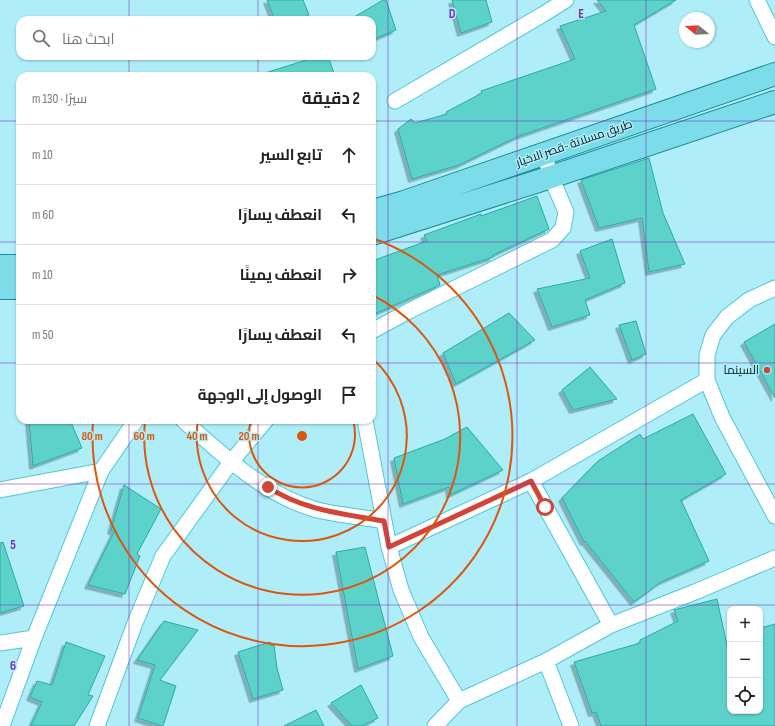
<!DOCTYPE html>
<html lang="ar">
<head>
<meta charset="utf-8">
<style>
  :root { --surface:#fff; --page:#f6f6f6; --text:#222; --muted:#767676; --line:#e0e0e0 }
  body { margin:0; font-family:"Sofia Sans Condensed",Cairo,sans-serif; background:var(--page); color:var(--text); direction:rtl }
  .controls { position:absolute; right:12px; bottom:12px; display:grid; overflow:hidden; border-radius:8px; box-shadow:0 1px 3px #0004 }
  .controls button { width:36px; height:36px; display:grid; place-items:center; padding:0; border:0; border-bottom:1px solid var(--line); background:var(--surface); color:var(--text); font:20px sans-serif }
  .compass { position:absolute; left:679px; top:12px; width:36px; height:36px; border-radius:50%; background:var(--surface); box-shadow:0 1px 3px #0004; rotate:288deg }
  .stop { position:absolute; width:12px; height:12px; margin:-9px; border:3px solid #d24536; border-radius:50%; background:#fff }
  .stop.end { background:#d24536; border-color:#fff; box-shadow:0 1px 4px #0008 }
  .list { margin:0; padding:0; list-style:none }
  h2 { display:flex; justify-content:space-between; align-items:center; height:52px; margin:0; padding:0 16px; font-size:17px }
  h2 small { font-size:13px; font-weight:400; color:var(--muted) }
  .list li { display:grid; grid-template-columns:26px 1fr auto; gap:12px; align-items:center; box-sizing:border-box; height:60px; padding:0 16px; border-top:1px solid var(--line) }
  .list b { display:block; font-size:15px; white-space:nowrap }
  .list em { font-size:13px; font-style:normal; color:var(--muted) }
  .icon { flex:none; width:22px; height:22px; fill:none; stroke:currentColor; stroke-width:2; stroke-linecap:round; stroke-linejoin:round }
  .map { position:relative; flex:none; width:775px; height:726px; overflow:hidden; direction:ltr }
  .search { position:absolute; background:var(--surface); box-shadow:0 1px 3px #0004; left:16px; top:16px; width:360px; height:44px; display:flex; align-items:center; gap:10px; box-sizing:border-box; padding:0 14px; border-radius:12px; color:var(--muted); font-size:15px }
  .panel { position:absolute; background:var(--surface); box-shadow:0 1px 3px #0004; left:16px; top:72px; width:360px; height:352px; border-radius:12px; direction:rtl }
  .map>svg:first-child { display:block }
  .building { fill:#5cd2cb; stroke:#2aaba4; filter:url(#shadow) }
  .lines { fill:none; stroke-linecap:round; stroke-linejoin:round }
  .street-casing { stroke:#50c6d8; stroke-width:17 }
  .primary-casing { stroke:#1a8a99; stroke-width:24 }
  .street { stroke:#fff; stroke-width:15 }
  .primary { stroke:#7ddce9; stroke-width:22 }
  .route { stroke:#d24536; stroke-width:5 }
  .grid { fill:none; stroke:#7b2cbf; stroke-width:1; stroke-opacity:0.55 }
  .ring { fill:none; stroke:#dd560d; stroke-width:2 }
  .poi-dot { fill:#d24536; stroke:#afeef9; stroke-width:1.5 }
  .labels { text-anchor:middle; stroke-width:3; stroke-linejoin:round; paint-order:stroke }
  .street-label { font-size:12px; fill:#031c20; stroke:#afeef9 }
  .poi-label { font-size:12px; fill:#031c20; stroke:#afeef9; text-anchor:end }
  .grid-label { font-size:13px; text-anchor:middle; font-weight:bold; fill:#7b2cbf; stroke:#afeef9; stroke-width:3; stroke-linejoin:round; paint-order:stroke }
  .centre { fill:#dd560d; stroke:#afeef9; stroke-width:2 }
  .ring-label { font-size:12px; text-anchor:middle; font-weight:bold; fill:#dd560d; stroke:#afeef9; stroke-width:3; stroke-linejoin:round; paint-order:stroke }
</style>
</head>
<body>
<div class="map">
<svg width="775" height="726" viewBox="0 0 775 726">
  <defs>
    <filter id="shadow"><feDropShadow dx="-3.5" dy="3.5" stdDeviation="0" flood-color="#0004"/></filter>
  </defs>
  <rect width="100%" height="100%" fill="#afeef9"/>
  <path class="building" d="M 267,0 L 303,0 L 309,15 L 298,20 L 275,20 Z
    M 383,0 L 386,0 L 396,30 L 372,40 L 372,20 L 349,20 Z
    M 452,0 L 486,0 L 492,22 L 461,33 Z
    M 597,0 L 676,0 L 634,25 L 656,89 L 519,136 L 459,165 L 412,179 L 398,129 L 411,119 L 415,123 L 447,114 L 446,112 L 482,93 L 481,91 L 575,59 L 560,26 L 606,11 Z
    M 319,56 L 328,56 L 335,76 L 266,76 L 265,73 Z
    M 649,158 L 663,213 L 685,264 L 649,272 L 642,218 L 599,228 L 581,180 Z
    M 537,196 L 549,229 L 493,255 L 493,257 L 437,275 L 440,285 L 372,315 L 372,261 L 427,241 L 424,235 L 481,214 L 481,216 Z
    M 612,239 L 625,283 L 585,300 L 590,315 L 552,327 L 537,289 L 590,278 L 580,251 Z
    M 509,313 L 535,340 L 456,384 L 443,353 Z
    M 636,321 L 646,354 L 632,360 L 619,325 Z
    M 775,324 L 775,398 L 744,342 Z
    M 590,367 L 617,399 L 573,410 L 562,390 Z
    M 693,414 L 726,474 L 681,500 L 709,561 L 661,582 L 634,602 L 585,541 L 584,542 L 562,498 L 598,461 L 640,434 L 643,439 Z
    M 29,420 L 70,420 L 82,448 L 33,466 Z
    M 467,427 L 503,470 L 450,495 L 449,487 L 403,504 L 394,458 L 445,439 Z
    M 124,485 L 161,509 L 137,554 L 140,556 L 125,594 L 88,585 L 114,532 L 111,530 Z
    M 3,542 L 24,606 L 0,613 L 0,543 Z
    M 365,547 L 393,656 L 358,669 L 336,552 Z
    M 717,599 L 730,659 L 730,711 L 760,711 L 760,628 L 775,624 L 775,726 L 601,726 L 596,712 L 592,713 L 574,662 L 640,643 L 640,640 L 678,621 L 674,610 Z
    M 164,621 L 198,630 L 160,680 L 176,686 L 163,726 L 162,726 L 138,718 L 155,665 L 137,660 Z
    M 66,642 L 105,656 L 88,695 L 93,696 L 74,726 L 31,726 L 42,702 L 30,697 L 37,681 L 52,685 Z
    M 270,642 L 271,646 L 274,645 L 277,668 L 283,690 L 253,699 L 238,652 Z
    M 361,685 L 378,718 L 362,726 L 352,726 L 331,703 Z
    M 316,710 L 324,726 L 284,726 Z"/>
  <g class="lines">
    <defs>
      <path id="street" d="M 757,0 L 775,37
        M 395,101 L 542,15 L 566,0
        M 775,288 L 749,300 L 727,317 L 713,335 L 707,355 L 707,380 L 722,417 L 775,516
        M 372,331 L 409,311 L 552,240 L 563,228 L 566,212 L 551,177 L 544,153
        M 183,420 C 223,455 264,495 317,510 C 338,515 362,517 384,521
        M 365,420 L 389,547 L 401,590 L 421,637 L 459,701
        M 531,481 L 611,625
        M 0,490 L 101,471
        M 389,547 L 531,481 L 707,380
        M 0,643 L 34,638
        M 546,661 L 571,726
        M 2,726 L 34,638 L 101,471 L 136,420
        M 97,726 L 135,623 L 163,556 L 231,462 L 266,420
        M 435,726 L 459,701 L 546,661 L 611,625 L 695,592 L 775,558"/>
      <path id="primary" d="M 372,211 L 404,202 L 775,74
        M 372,234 L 551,177 L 775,102
        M 0,266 L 20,266
        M 0,288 L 20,288"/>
    </defs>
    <use href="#street" class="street-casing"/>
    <use href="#primary" class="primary-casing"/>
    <use href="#street" class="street"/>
    <use href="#primary" class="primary"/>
  </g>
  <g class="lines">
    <path class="route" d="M 268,487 C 302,510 344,514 384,521 L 389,547 L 531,481 L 545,507"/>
  </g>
  <path class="grid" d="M 129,0 L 129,20M 258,0 L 258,20M 388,0 L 388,726M 517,0 L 517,726M 646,0 L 646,726M 129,56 L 129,76M 258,56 L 258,76M 0,121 L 20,121M 372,121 L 775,121M 0,242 L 20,242M 372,242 L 775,242M 0,363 L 20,363M 372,363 L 775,363M 129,420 L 129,726M 258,420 L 258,726M 0,484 L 775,484M 0,605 L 775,605"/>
  <g class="ring">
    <path d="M353 420A53 53 0 1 1 251 420"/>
    <path d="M372 358A105 105 0 1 1 198 420"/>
    <path d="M372 295A158 158 0 1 1 145 421"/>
    <path d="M372 238A210 210 0 1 1 93 421"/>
  </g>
  <circle class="poi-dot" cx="767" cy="370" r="4"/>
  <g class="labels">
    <g class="street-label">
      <text transform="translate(574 143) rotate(-19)" y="4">طريق مسلاتة -قصر الاخيار</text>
    </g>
    <g class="poi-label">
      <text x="759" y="374">السينما</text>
    </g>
  </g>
  <g class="grid-label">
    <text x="452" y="18">D</text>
    <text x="581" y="18">E</text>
    <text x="13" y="549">5</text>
    <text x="13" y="670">6</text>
  </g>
  <circle cx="302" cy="436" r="6" class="centre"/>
  <g class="ring-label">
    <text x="92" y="440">80 m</text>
    <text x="144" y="440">60 m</text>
    <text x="197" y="440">40 m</text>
    <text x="249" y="440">20 m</text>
  </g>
</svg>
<div class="controls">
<button>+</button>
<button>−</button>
<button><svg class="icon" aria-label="locate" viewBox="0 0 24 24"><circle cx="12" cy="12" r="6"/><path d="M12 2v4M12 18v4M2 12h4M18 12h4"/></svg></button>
</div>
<svg class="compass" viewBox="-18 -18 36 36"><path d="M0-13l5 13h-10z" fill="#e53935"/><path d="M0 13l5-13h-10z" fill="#767676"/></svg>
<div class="stop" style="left:545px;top:507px"></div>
<div class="stop end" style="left:268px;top:487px"></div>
<div class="search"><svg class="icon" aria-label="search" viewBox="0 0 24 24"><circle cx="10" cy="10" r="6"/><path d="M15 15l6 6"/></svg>ابحث هنا</div>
<section class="panel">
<h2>2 دقيقة<small>سيرًا · 130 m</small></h2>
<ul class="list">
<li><svg class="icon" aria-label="ahead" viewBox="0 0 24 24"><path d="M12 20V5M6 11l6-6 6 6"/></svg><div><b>تابع السير</b></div><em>10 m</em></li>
<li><svg class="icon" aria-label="left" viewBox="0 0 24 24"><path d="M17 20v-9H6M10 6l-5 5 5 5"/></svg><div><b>انعطف يسارًا</b></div><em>60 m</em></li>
<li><svg class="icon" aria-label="right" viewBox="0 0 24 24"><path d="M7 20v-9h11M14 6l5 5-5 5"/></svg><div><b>انعطف يمينًا</b></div><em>10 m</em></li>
<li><svg class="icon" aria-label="left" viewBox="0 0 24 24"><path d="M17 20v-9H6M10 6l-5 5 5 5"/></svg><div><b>انعطف يسارًا</b></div><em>50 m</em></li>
<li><svg class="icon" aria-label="arrive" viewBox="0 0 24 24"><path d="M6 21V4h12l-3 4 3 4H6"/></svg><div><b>الوصول إلى الوجهة</b></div></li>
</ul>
</section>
</div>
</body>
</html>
